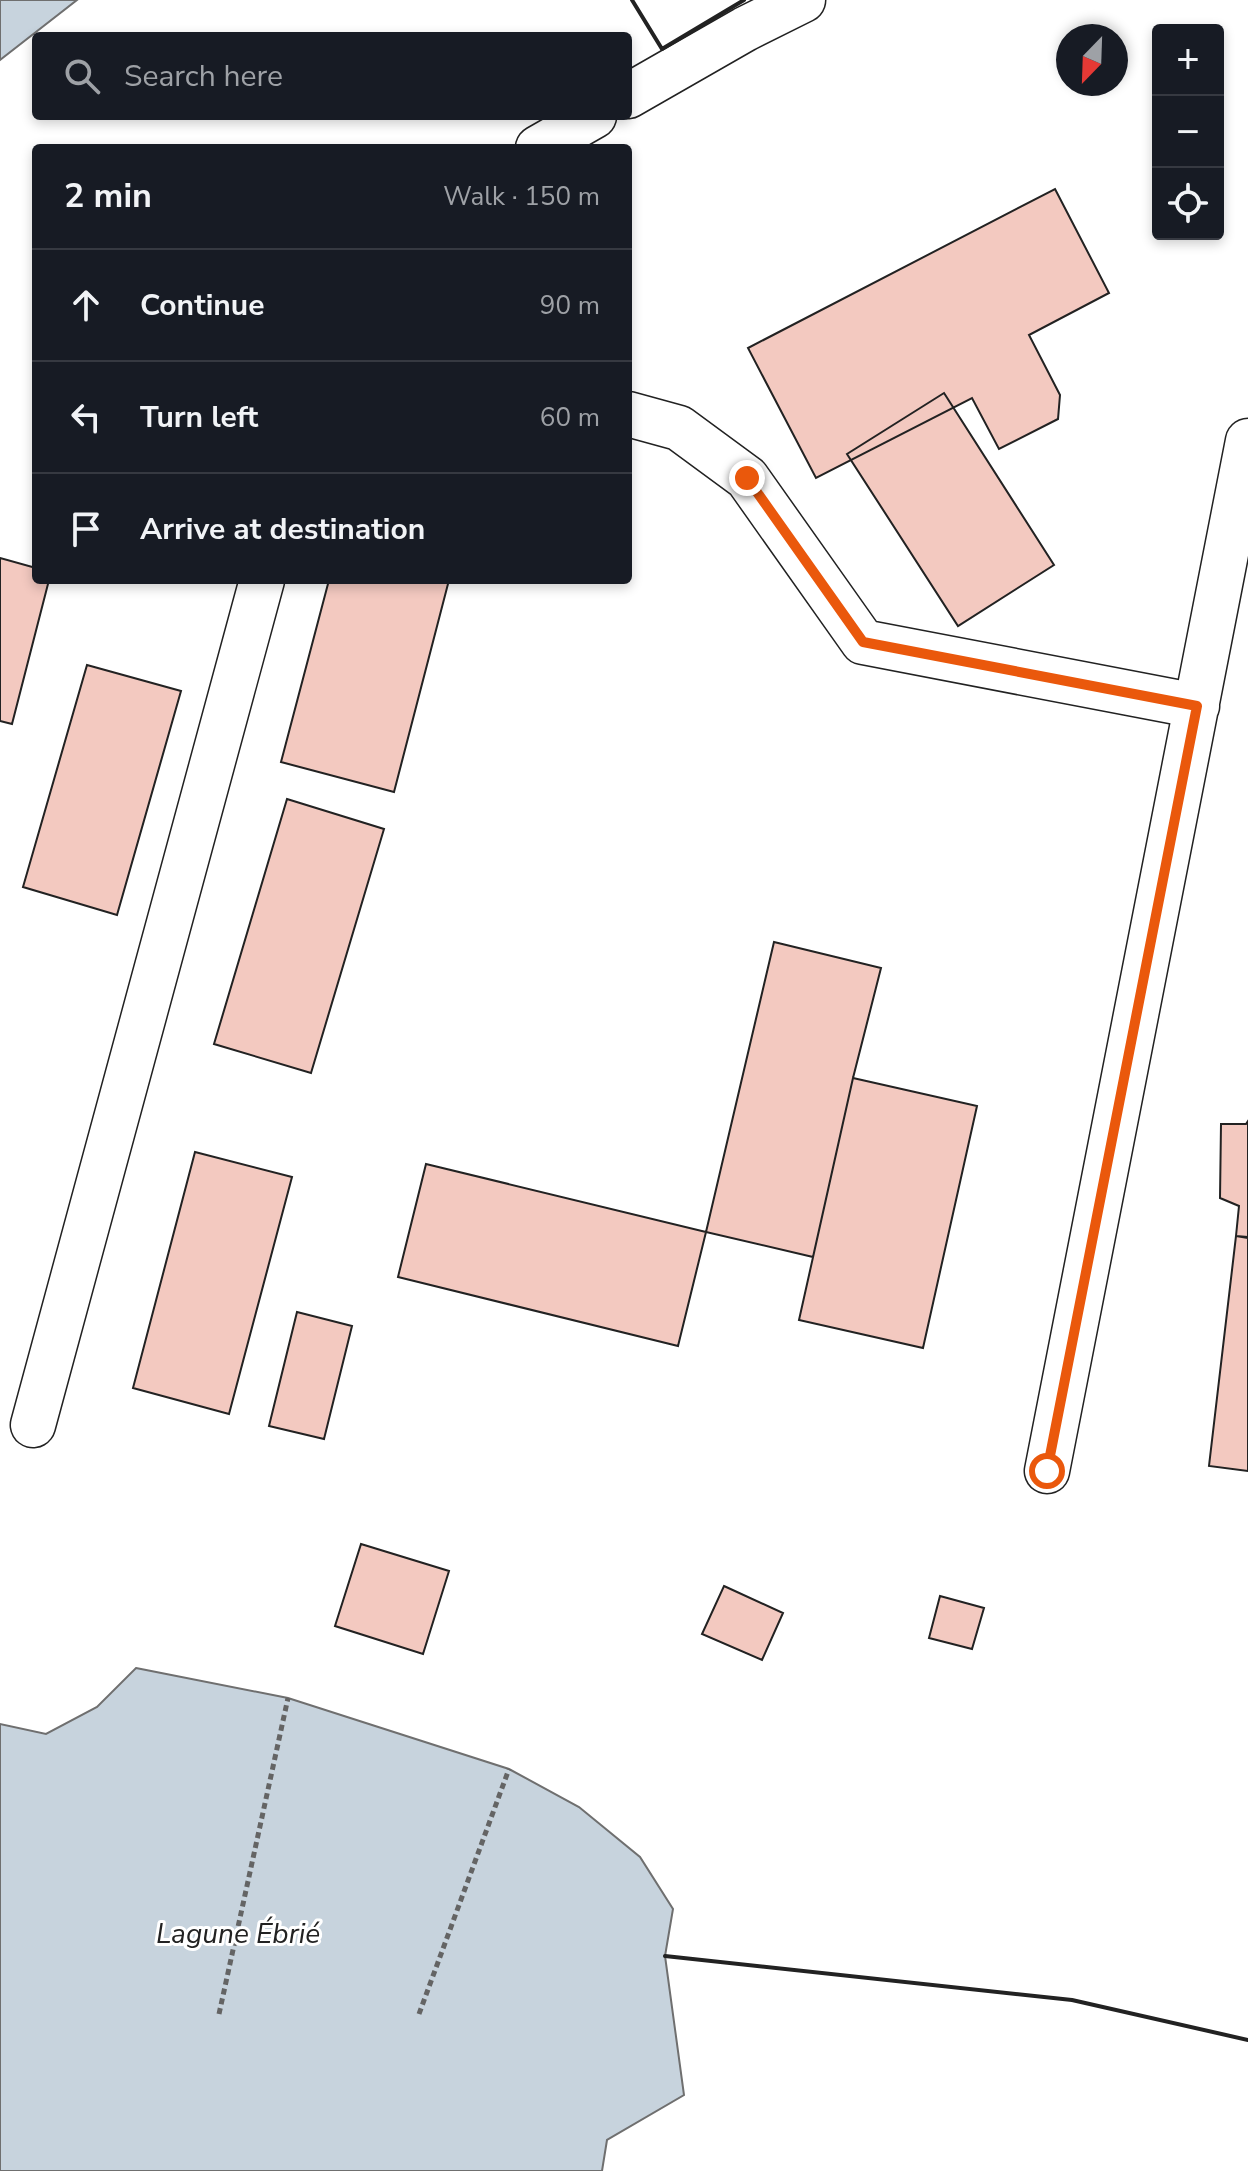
<!DOCTYPE html>
<html lang="en">
<head>
<meta charset="utf-8">
<style>
  :root { --surface:#171b24; --page:#20242c; --text:#f1f3f6; --muted:#9ea1a6; --line:#363941 }
  body { margin:0; font-family:"Nunito Sans",sans-serif; background:var(--page); color:var(--text) }
  .controls { position:absolute; right:24px; top:24px; display:grid; overflow:hidden; border-radius:8px; box-shadow:0 4px 12px #0003 }
  .controls button { width:72px; height:72px; display:grid; place-items:center; padding:0; border:0; border-bottom:2px solid var(--line); background:var(--surface); color:var(--text); font:40px sans-serif }
  .compass { position:absolute; left:1056px; top:24px; width:72px; height:72px; border-radius:50%; background:var(--surface); box-shadow:0 4px 12px #0003; rotate:203deg }
  .stop { position:absolute; width:24px; height:24px; margin:-18px; border:6px solid #ea580c; border-radius:50%; background:#fff }
  .stop.end { background:#ea580c; border-color:#fff; box-shadow:0 2px 8px #0008 }
  .list { margin:0; padding:0; list-style:none }
  h2 { display:flex; justify-content:space-between; align-items:center; height:104px; margin:0; padding:0 32px; font-size:34px }
  h2 small { font-size:26px; font-weight:400; color:var(--muted) }
  .list li { display:grid; grid-template-columns:52px 1fr auto; gap:24px; align-items:center; box-sizing:border-box; height:112px; padding:0 32px; border-top:2px solid var(--line) }
  .list b { display:block; font-size:30px; white-space:nowrap }
  .list em { font-size:26px; font-style:normal; color:var(--muted) }
  .icon { flex:none; width:44px; height:44px; fill:none; stroke:currentColor; stroke-width:2; stroke-linecap:round; stroke-linejoin:round }
  .map { position:relative; flex:none; width:1248px; height:2171px; overflow:hidden }
  .search { position:absolute; background:var(--surface); box-shadow:0 4px 12px #0003; left:32px; top:32px; width:600px; height:88px; display:flex; align-items:center; gap:20px; box-sizing:border-box; padding:0 28px; border-radius:8px; color:var(--muted); font-size:30px }
  .panel { position:absolute; background:var(--surface); box-shadow:0 4px 12px #0003; left:32px; top:144px; width:600px; height:440px; border-radius:8px }
  .map>svg:first-child { display:block }
  .water { fill:#c7d3dd; stroke:#6f6f6f; stroke-width:2 }
  .building { fill:#f3c9c0; stroke:#222; stroke-width:2 }
  .lines { fill:none; stroke-linecap:round; stroke-linejoin:round }
  .minor-casing { stroke:#222; stroke-width:47 }
  .path { stroke:#646464; stroke-width:5; stroke-dasharray:6 4; stroke-linecap:butt }
  .minor { stroke:#fff; stroke-width:44 }
  .wall { stroke:#222; stroke-width:4 }
  .route { stroke:#ea580c; stroke-width:10 }
  .labels { text-anchor:middle; stroke-width:6; stroke-linejoin:round; paint-order:stroke }
  .water-label { font-size:28px; font-style:italic; fill:#222; stroke:#fff }
</style>
</head>
<body>
<div class="map">
<svg width="1248" height="2171" viewBox="0 0 1248 2171">
  <rect width="100%" height="100%" fill="#fff"/>
  <path class="water" d="M 0,0 L 77,0 L 0,60 Z
    M 136,1668 L 288,1698 L 509,1769 L 579,1807 L 640,1857 L 673,1909 L 665,1956 L 684,2095 L 607,2140 L 602,2171 L 0,2171 L 0,1724 L 46,1734 L 97,1707 Z"/>
  <path class="building" d="M 1055,189 L 1109,293 L 1029,335 L 1060,395 L 1058,419 L 999,449 L 972,398 L 816,478 L 748,348 Z
    M 944,393 L 1054,565 L 958,626 L 847,454 Z
    M 0,558 L 36,568 L 36,580 L 49,580 L 12,724 L 0,721 Z
    M 329,580 L 449,580 L 394,792 L 281,762 Z
    M 87,665 L 181,691 L 117,915 L 23,887 Z
    M 287,799 L 384,829 L 311,1073 L 214,1044 Z
    M 774,942 L 881,968 L 853,1078 L 813,1257 L 706,1232 Z
    M 853,1078 L 977,1106 L 923,1348 L 799,1320 Z
    M 1248,1121 L 1248,1237 L 1236,1236 L 1239,1206 L 1220,1198 L 1221,1124 L 1246,1124 Z
    M 195,1152 L 292,1177 L 229,1414 L 133,1388 Z
    M 426,1164 L 706,1232 L 678,1346 L 398,1277 Z
    M 1236,1236 L 1248,1238 L 1248,1471 L 1209,1466 Z
    M 297,1312 L 352,1326 L 324,1439 L 269,1426 Z
    M 361,1544 L 449,1571 L 423,1654 L 335,1626 Z
    M 724,1586 L 783,1613 L 762,1660 L 702,1634 Z
    M 940,1596 L 984,1608 L 972,1649 L 929,1638 Z"/>
  <g class="lines">
    <defs>
      <path id="minor" d="M 628,96 L 745,29 L 803,0
        M 538,148 L 594,116
        M 628,414 L 679,428 L 747,478 L 863,642 L 1197,706
        M 33,1425 L 262,580
        M 1047,1471 L 1248,441"/>
    </defs>
    <use href="#minor" class="minor-casing"/>
    <path class="path" d="M 219,2014 L 288,1698
      M 419,2014 L 509,1769"/>
    <use href="#minor" class="minor"/>
    <path class="wall" d="M 632,0 L 662,49 L 744,0
      M 665,1956 L 1072,2000 L 1248,2040"/>
  </g>
  <g class="lines">
    <path class="route" d="M 747,478 L 863,642 L 1197,706 L 1047,1471"/>
  </g>
  <g class="labels">
    <g class="water-label">
      <text x="238" y="1943">Lagune Ébrié</text>
    </g>
  </g>
</svg>
<div class="controls">
<button>+</button>
<button>−</button>
<button><svg class="icon" aria-label="locate" viewBox="0 0 24 24"><circle cx="12" cy="12" r="6"/><path d="M12 2v4M12 18v4M2 12h4M18 12h4"/></svg></button>
</div>
<svg class="compass" viewBox="-18 -18 36 36"><path d="M0-13l5 13h-10z" fill="#e53935"/><path d="M0 13l5-13h-10z" fill="#9ea1a6"/></svg>
<div class="stop" style="left:1047px;top:1471px"></div>
<div class="stop end" style="left:747px;top:478px"></div>
<div class="search"><svg class="icon" aria-label="search" viewBox="0 0 24 24"><circle cx="10" cy="10" r="6"/><path d="M15 15l6 6"/></svg>Search here</div>
<section class="panel">
<h2>2 min<small>Walk · 150 m</small></h2>
<ul class="list">
<li><svg class="icon" aria-label="ahead" viewBox="0 0 24 24"><path d="M12 20V5M6 11l6-6 6 6"/></svg><div><b>Continue</b></div><em>90 m</em></li>
<li><svg class="icon" aria-label="left" viewBox="0 0 24 24"><path d="M17 20v-9H6M10 6l-5 5 5 5"/></svg><div><b>Turn left</b></div><em>60 m</em></li>
<li><svg class="icon" aria-label="arrive" viewBox="0 0 24 24"><path d="M6 21V4h12l-3 4 3 4H6"/></svg><div><b>Arrive at destination</b></div></li>
</ul>
</section>
</div>
</body>
</html>
